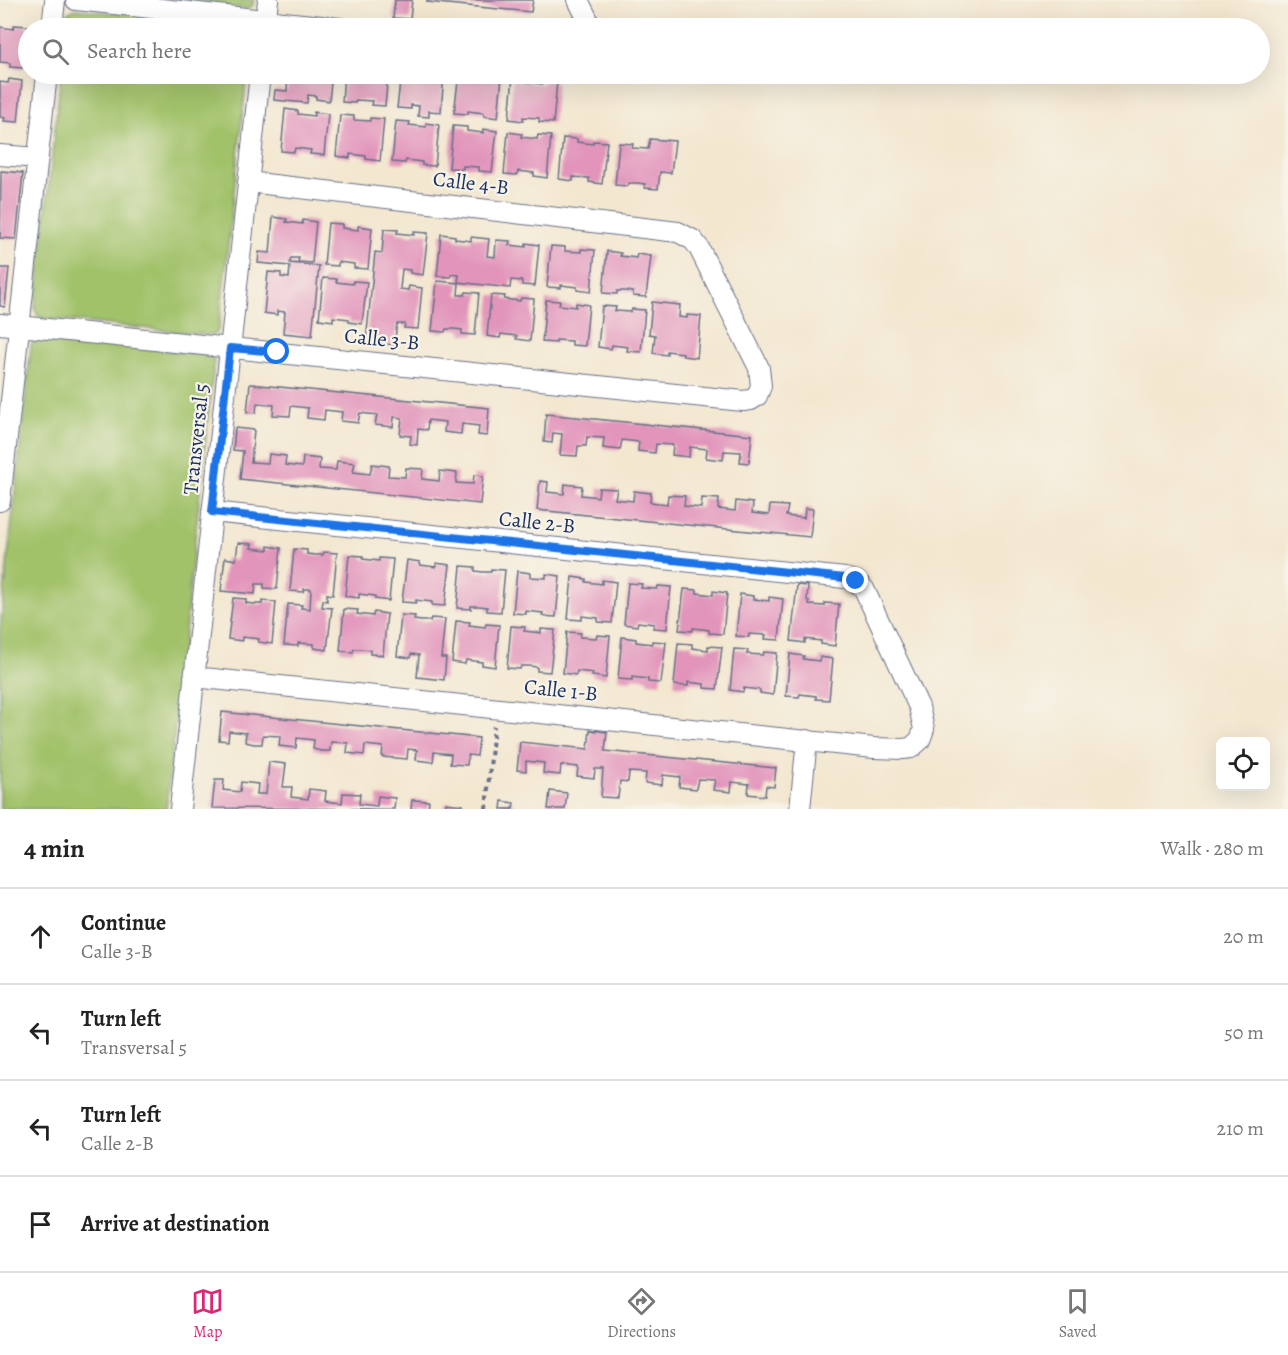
<!DOCTYPE html>
<html lang="en">
<head>
<meta charset="utf-8">
<style>
  :root { --surface:#fff; --page:#f6f6f6; --text:#222; --muted:#767676; --line:#e0e0e0; --accent:#db2777 }
  body { margin:0; font-family:Alegreya,serif; background:var(--page); color:var(--text) }
  .controls { position:absolute; right:18px; bottom:18px; display:grid; overflow:hidden; border-radius:9px; box-shadow:0 6px 24px #0002 }
  .controls button { width:54px; height:54px; display:grid; place-items:center; padding:0; border:0; border-bottom:2px solid var(--line); background:var(--surface); color:var(--text); font:30px sans-serif }
  .stop { position:absolute; width:18px; height:18px; margin:-14px; border:4px solid #1a73e8; border-radius:50%; background:#fff }
  .stop.end { background:#1a73e8; border-color:#fff; box-shadow:0 2px 6px #0008 }
  .list { margin:0; padding:0; list-style:none }
  h2 { display:flex; justify-content:space-between; align-items:center; height:78px; margin:0; padding:0 24px; font-size:26px }
  h2 small { font-size:20px; font-weight:400; color:var(--muted) }
  .list li { display:grid; grid-template-columns:39px 1fr auto; gap:18px; align-items:center; box-sizing:border-box; height:96px; padding:0 24px; border-top:2px solid var(--line) }
  .list b { display:block; font-size:22px; white-space:nowrap }
  .list p { margin:0; font-size:20px; white-space:nowrap; color:var(--muted) }
  .list em { font-size:20px; font-style:normal; color:var(--muted) }
  .icon { flex:none; width:33px; height:33px; fill:none; stroke:currentColor; stroke-width:2; stroke-linecap:round; stroke-linejoin:round }
  .map { position:relative; flex:none; width:1288px; height:809px; overflow:hidden }
  .search { position:absolute; background:var(--surface); box-shadow:0 6px 24px #0002; left:18px; right:18px; top:18px; height:66px; display:flex; align-items:center; gap:15px; box-sizing:border-box; padding:0 21px; border-radius:33px; color:var(--muted); font-size:22px }
  .sheet { height:462px; background:var(--surface) }
  nav { display:flex; justify-content:space-around; align-items:center; box-sizing:border-box; height:84px; border-top:2px solid var(--line); background:var(--surface); font-size:16px; color:var(--muted) }
  nav a { display:grid; justify-items:center; gap:3px }
  nav .on { color:var(--accent) }
  .map>svg:first-child { display:block }
  .green { fill:#a2c26a; stroke:#5e7864; stroke-width:1.5 }
  .building { fill:#e294bb }
  .lines { fill:none; stroke-linecap:round; stroke-linejoin:round }
  .minor-casing { stroke:#676f86; stroke-width:22 }
  .path { stroke:#676f86; stroke-width:4; stroke-dasharray:4.5 4.5; stroke-linecap:butt }
  .minor { stroke:#fff; stroke-width:20 }
  .route { stroke:#1a73e8; stroke-width:8 }
  .labels { text-anchor:middle; stroke-width:4.5; stroke-linejoin:round; paint-order:stroke }
  .street-label { font-size:21px; fill:#1b2f5e; stroke:#f7f3e8 }
</style>
</head>
<body>
<div class="map">
<svg width="1288" height="809" viewBox="0 0 1288 809">
  <rect width="100%" height="100%" fill="#f7f3e8"/>
  <filter id="ink" filterUnits="userSpaceOnUse"><feTurbulence type="fractalNoise" baseFrequency=".0167" numOctaves="2"/><feDisplacementMap in="SourceGraphic" scale="12" xChannelSelector="R" yChannelSelector="G"/><feConvolveMatrix kernelMatrix="1 2 1 2 8 2 1 2 1" color-interpolation-filters="sRGB"/></filter>
  <filter id="wash" filterUnits="userSpaceOnUse"><feTurbulence type="fractalNoise" baseFrequency=".008" numOctaves="4" result="noise"/><feDisplacementMap in="SourceGraphic" scale="24" xChannelSelector="R" yChannelSelector="G"/><feGaussianBlur stdDeviation="1.35" result="paint"/><feColorMatrix in="noise" values="0 0 0 0 0 0 0 0 0 0 0 0 0 0 0 0 0 1.4 0 .05"/><feComposite in="paint" operator="in"/></filter>
  <g filter="url(#wash)">
    <rect width="100%" height="100%" fill="#f3e7d0"/>
    <path class="green" d="M 162,0 L 254,0 L 253,5 L 248,9 Z
      M 75,9 L 244,27 L 247,28 L 66,28 L 68,13 Z
      M 61,74 L 247,74 L 219,328 L 216,334 L 210,335 L 42,318 L 37,315 L 35,309 Z
      M 40,338 L 205,354 L 213,358 L 214,362 L 166,809 L 0,809 L 0,629 L 31,347 L 32,343 Z"/>
    <g id="blocks">
      <path class="building" d="M 395,0 L 412,0 L 410,19 L 393,18 Z
        M 427,0 L 533,0 L 531,12 L 427,2 Z
        M 14,25 L 28,26 L 23,68 L 10,67 L 10,63 L 0,62 L 0,27 L 13,29 Z
        M 288,74 L 332,74 L 329,101 L 316,99 L 316,96 L 308,95 L 307,103 L 274,100 L 275,90 L 287,91 Z
        M 344,74 L 388,74 L 385,106 L 371,105 L 372,101 L 356,100 L 355,103 L 342,102 Z
        M 401,74 L 444,74 L 441,112 L 429,111 L 429,117 L 418,116 L 419,106 L 411,105 L 411,109 L 397,108 Z
        M 459,74 L 472,74 L 472,77 L 488,78 L 488,75 L 502,76 L 498,118 L 484,116 L 484,113 L 468,111 L 468,114 L 454,113 Z
        M 513,77 L 527,79 L 527,82 L 543,84 L 543,80 L 557,82 L 553,123 L 539,122 L 539,118 L 523,117 L 523,121 L 509,119 Z
        M 9,79 L 22,81 L 18,122 L 4,121 L 5,118 L 0,117 L 0,82 L 8,83 Z
        M 285,109 L 298,111 L 298,114 L 314,116 L 314,112 L 328,114 L 324,155 L 310,154 L 311,150 L 295,148 L 294,152 L 281,151 Z
        M 340,115 L 354,116 L 354,120 L 370,121 L 370,118 L 384,119 L 380,161 L 366,159 L 366,156 L 350,154 L 350,158 L 336,156 Z
        M 396,121 L 410,122 L 409,125 L 418,126 L 426,127 L 426,123 L 439,125 L 435,166 L 422,165 L 422,162 L 406,160 L 405,163 L 392,162 Z
        M 453,126 L 467,127 L 467,131 L 483,133 L 483,129 L 497,131 L 492,172 L 479,171 L 479,167 L 463,166 L 463,169 L 449,168 Z
        M 508,132 L 522,134 L 521,137 L 537,139 L 538,135 L 551,136 L 547,178 L 534,176 L 534,173 L 518,171 L 517,175 L 504,174 Z
        M 563,138 L 577,139 L 577,142 L 593,144 L 593,141 L 607,142 L 602,184 L 589,182 L 589,178 L 573,177 L 573,181 L 559,179 Z
        M 650,139 L 675,141 L 671,173 L 660,172 L 658,189 L 645,188 L 645,184 L 637,183 L 629,183 L 628,186 L 615,185 L 619,143 L 633,144 L 632,148 L 648,149 Z
        M 1,171 L 23,173 L 16,239 L 0,238 Z
        M 273,217 L 287,219 L 286,222 L 302,224 L 303,220 L 316,222 L 312,263 L 298,262 L 299,258 L 291,258 L 290,263 L 319,266 L 312,336 L 283,333 L 285,312 L 277,311 L 277,315 L 264,313 L 268,272 L 281,273 L 281,277 L 289,278 L 290,266 L 258,263 L 259,252 L 270,253 Z
        M 328,223 L 342,224 L 342,228 L 358,230 L 358,226 L 372,228 L 368,269 L 354,268 L 354,264 L 338,262 L 338,266 L 324,265 Z
        M 384,229 L 398,230 L 397,233 L 406,234 L 414,235 L 414,232 L 428,233 L 423,275 L 410,273 L 410,270 L 402,269 L 400,289 L 408,290 L 409,286 L 422,288 L 418,329 L 404,328 L 405,324 L 397,324 L 394,345 L 366,342 L 375,252 L 382,253 Z
        M 441,234 L 455,236 L 455,239 L 471,241 L 471,237 L 489,239 L 487,256 L 495,257 L 496,240 L 510,241 L 509,245 L 526,247 L 526,243 L 539,245 L 535,286 L 522,285 L 522,281 L 511,280 L 510,288 L 458,282 L 459,275 L 451,274 L 451,277 L 437,276 Z
        M 551,246 L 565,247 L 565,251 L 581,252 L 581,249 L 595,250 L 591,292 L 577,290 L 577,287 L 561,285 L 561,288 L 547,287 Z
        M 607,251 L 621,253 L 620,256 L 629,257 L 636,258 L 637,254 L 651,256 L 646,297 L 633,296 L 633,292 L 625,291 L 617,291 L 617,294 L 603,293 Z
        M 0,268 L 9,268 L 5,307 L 0,306 Z
        M 323,278 L 337,279 L 336,282 L 344,283 L 353,284 L 353,281 L 367,282 L 362,324 L 349,322 L 349,319 L 333,317 L 333,321 L 319,319 Z
        M 437,281 L 459,283 L 458,295 L 465,295 L 466,292 L 479,293 L 475,335 L 462,334 L 462,330 L 454,329 L 446,329 L 445,332 L 432,331 Z
        M 491,295 L 505,296 L 504,299 L 520,301 L 521,298 L 534,299 L 530,341 L 516,339 L 517,336 L 501,334 L 500,338 L 487,336 Z
        M 546,300 L 560,301 L 559,305 L 576,307 L 576,303 L 589,305 L 585,346 L 572,345 L 572,341 L 556,340 L 556,343 L 542,342 Z
        M 652,302 L 680,305 L 679,317 L 687,318 L 687,315 L 701,316 L 697,358 L 683,356 L 683,353 L 667,351 L 667,355 L 653,353 L 655,335 L 649,334 Z
        M 602,306 L 616,307 L 615,311 L 631,312 L 632,309 L 645,310 L 641,352 L 627,351 L 628,347 L 612,345 L 611,349 L 598,347 Z
        M 250,384 L 489,408 L 487,436 L 478,435 L 479,426 L 462,424 L 461,434 L 452,433 L 444,432 L 445,422 L 428,420 L 427,430 L 418,429 L 417,445 L 410,444 L 411,436 L 400,435 L 402,418 L 394,417 L 393,427 L 375,425 L 377,415 L 368,414 L 360,413 L 358,423 L 350,422 L 341,421 L 342,412 L 325,410 L 324,420 L 307,418 L 308,408 L 291,406 L 290,416 L 273,415 L 274,405 L 257,403 L 256,413 L 247,412 Z
        M 546,414 L 752,435 L 749,463 L 740,462 L 741,452 L 724,451 L 723,460 L 714,459 L 706,458 L 707,449 L 690,447 L 689,457 L 680,456 L 672,455 L 673,445 L 656,444 L 655,453 L 646,452 L 638,451 L 639,442 L 622,440 L 620,450 L 612,449 L 603,448 L 604,438 L 587,437 L 586,446 L 578,446 L 577,456 L 560,455 L 562,434 L 553,433 L 552,443 L 544,442 Z
        M 235,428 L 254,430 L 251,462 L 268,463 L 269,454 L 278,455 L 286,456 L 285,465 L 302,467 L 303,457 L 312,458 L 320,459 L 319,469 L 336,470 L 337,461 L 355,463 L 353,472 L 370,474 L 372,464 L 389,466 L 388,476 L 405,477 L 406,468 L 423,469 L 422,479 L 439,481 L 440,471 L 457,473 L 456,483 L 473,484 L 474,475 L 483,476 L 480,504 L 240,479 L 243,451 L 233,450 Z
        M 540,481 L 548,482 L 547,492 L 556,493 L 564,494 L 565,484 L 582,486 L 581,495 L 590,496 L 598,497 L 599,488 L 617,489 L 615,499 L 633,501 L 634,491 L 651,493 L 650,502 L 667,504 L 668,495 L 685,496 L 684,506 L 701,508 L 702,498 L 719,499 L 718,509 L 735,511 L 736,501 L 753,503 L 752,513 L 769,515 L 770,505 L 788,506 L 786,516 L 804,518 L 805,508 L 813,509 L 810,537 L 537,510 Z
        M 238,543 L 252,544 L 251,548 L 268,550 L 268,546 L 281,548 L 277,589 L 264,588 L 264,584 L 256,584 L 255,594 L 221,591 L 225,558 L 236,560 Z
        M 294,549 L 307,550 L 307,554 L 315,555 L 323,555 L 324,552 L 337,553 L 333,595 L 327,594 L 327,601 L 323,600 L 322,607 L 332,608 L 327,650 L 314,648 L 314,644 L 298,643 L 298,646 L 284,645 L 288,604 L 302,605 L 301,608 L 310,609 L 311,589 L 304,589 L 303,592 L 290,591 Z
        M 349,555 L 363,556 L 363,559 L 379,561 L 379,558 L 393,559 L 389,601 L 375,599 L 375,596 L 359,594 L 359,598 L 345,596 Z
        M 407,560 L 420,562 L 420,565 L 436,567 L 436,563 L 450,565 L 445,606 L 432,605 L 432,602 L 416,600 L 416,603 L 402,602 Z
        M 461,566 L 475,567 L 475,571 L 483,572 L 491,572 L 491,569 L 505,570 L 501,612 L 487,611 L 487,607 L 479,606 L 471,606 L 471,609 L 457,608 Z
        M 517,571 L 530,573 L 530,577 L 546,578 L 546,574 L 560,576 L 556,617 L 542,616 L 543,613 L 534,612 L 526,611 L 526,614 L 513,613 Z
        M 572,577 L 586,579 L 586,582 L 602,584 L 602,580 L 616,582 L 612,623 L 598,622 L 598,618 L 582,616 L 582,620 L 568,619 Z
        M 628,583 L 642,584 L 641,588 L 657,589 L 658,586 L 671,587 L 667,629 L 653,628 L 654,624 L 638,622 L 637,626 L 624,624 Z
        M 797,585 L 808,586 L 807,601 L 809,601 L 809,605 L 825,606 L 825,603 L 839,604 L 835,646 L 821,644 L 821,641 L 805,639 L 805,643 L 791,641 Z
        M 684,589 L 697,590 L 697,593 L 713,595 L 713,591 L 727,593 L 723,634 L 709,633 L 709,630 L 702,629 L 693,628 L 693,631 L 679,630 Z
        M 740,594 L 753,596 L 753,599 L 769,601 L 769,597 L 783,599 L 779,640 L 765,639 L 766,635 L 749,634 L 749,637 L 736,636 Z
        M 233,598 L 246,599 L 246,603 L 254,604 L 262,604 L 262,601 L 276,602 L 272,644 L 258,642 L 259,639 L 251,638 L 242,637 L 242,641 L 228,639 Z
        M 344,609 L 358,610 L 357,614 L 373,616 L 374,612 L 387,614 L 383,655 L 370,654 L 370,650 L 362,649 L 354,649 L 353,652 L 340,651 Z
        M 401,615 L 415,616 L 414,620 L 422,621 L 430,621 L 431,618 L 445,619 L 441,658 L 446,658 L 444,680 L 417,677 L 419,655 L 411,654 L 410,658 L 397,656 Z
        M 456,621 L 470,622 L 469,625 L 485,627 L 486,624 L 499,625 L 495,667 L 482,665 L 482,662 L 466,660 L 465,664 L 452,662 Z
        M 511,626 L 525,627 L 524,631 L 533,632 L 541,633 L 541,629 L 555,630 L 550,672 L 537,671 L 537,667 L 529,666 L 521,666 L 520,669 L 507,668 Z
        M 567,632 L 581,633 L 580,637 L 596,638 L 597,635 L 610,636 L 606,678 L 592,676 L 593,673 L 577,671 L 576,675 L 563,673 Z
        M 622,637 L 636,639 L 636,642 L 652,644 L 652,641 L 666,642 L 661,683 L 648,682 L 648,679 L 632,677 L 632,680 L 618,679 Z
        M 678,643 L 692,644 L 692,648 L 699,649 L 708,650 L 708,646 L 722,647 L 717,689 L 704,688 L 704,684 L 688,682 L 688,686 L 674,685 Z
        M 734,649 L 748,650 L 747,654 L 763,655 L 764,652 L 777,653 L 773,695 L 760,693 L 760,690 L 744,688 L 743,692 L 730,690 Z
        M 790,654 L 804,656 L 803,659 L 819,661 L 820,657 L 833,659 L 829,700 L 816,699 L 816,696 L 800,694 L 799,697 L 786,696 Z
        M 222,712 L 479,738 L 477,756 L 468,755 L 467,765 L 450,764 L 451,754 L 434,752 L 433,762 L 416,760 L 417,750 L 408,749 L 407,759 L 382,757 L 383,747 L 365,745 L 364,755 L 347,753 L 348,743 L 331,742 L 330,751 L 321,751 L 313,749 L 314,740 L 297,738 L 296,748 L 287,747 L 279,746 L 280,736 L 263,735 L 262,744 L 254,744 L 245,742 L 246,733 L 229,731 L 228,741 L 219,740 Z
        M 590,730 L 607,732 L 605,751 L 776,768 L 774,787 L 766,786 L 765,796 L 748,794 L 749,784 L 732,782 L 731,792 L 713,790 L 715,780 L 698,779 L 696,789 L 679,787 L 680,777 L 663,775 L 662,785 L 645,783 L 646,773 L 629,772 L 628,782 L 620,781 L 618,798 L 601,797 L 603,769 L 595,769 L 594,778 L 577,776 L 578,767 L 569,766 L 561,765 L 560,775 L 551,774 L 543,773 L 544,763 L 526,761 L 526,771 L 517,770 L 520,742 L 588,749 Z
        M 269,762 L 286,764 L 283,787 L 292,787 L 291,797 L 308,799 L 309,789 L 326,791 L 325,801 L 342,803 L 343,793 L 360,794 L 359,804 L 377,806 L 378,796 L 386,797 L 395,798 L 394,809 L 212,808 L 215,780 L 224,780 L 223,790 L 240,792 L 241,782 L 258,784 L 257,794 L 266,794 Z
        M 550,791 L 567,793 L 565,809 L 548,809 Z
        M 412,800 L 429,801 L 428,809 L 411,809 Z
        M 502,801 L 514,803 L 513,809 L 501,809 Z
        M 446,803 L 463,805 L 463,809 L 445,809 Z"/>
    </g>
  </g>
  <g filter="url(#ink)">
    <use href="#blocks" fill-opacity="0" stroke="#676f86" stroke-width="1.5"/>
    <g class="lines">
      <defs>
        <path id="minor" d="M 76,0 L 340,28
          M 578,0 L 587,18 L 588,28
          M 52,28 L 55,0
          M 265,28 L 268,0
          M 0,155 L 38,158
          M 0,324 L 743,401 L 751,400 L 757,396 L 761,386 L 759,368 L 699,248 L 693,240 L 678,232 L 248,182
          M 0,501 L 47,74
          M 194,677 L 874,748 L 903,749 L 911,748 L 920,740 L 924,729 L 919,707 L 864,589 L 856,581 L 845,578 L 212,512
          M 180,809 L 260,74
          M 800,809 L 807,740"/>
      </defs>
      <use href="#minor" class="minor-casing"/>
      <path class="path" d="M 486,809 L 494,726"/>
      <use href="#minor" class="minor"/>
    </g>
  </g>
  <g class="lines" filter="url(#ink)">
    <path class="route" d="M 277,352 L 230,348 L 212,512 L 845,578 L 856,581"/>
  </g>
  <g class="labels">
    <g class="street-label">
      <text transform="translate(471 183) rotate(7)" y="7">Calle 4-B</text>
      <text transform="translate(382 339) rotate(6)" y="7">Calle 3-B</text>
      <text transform="translate(196 439) rotate(-84)" y="7">Transversal 5</text>
      <text transform="translate(537 522) rotate(6)" y="7">Calle 2-B</text>
      <text transform="translate(561 690) rotate(6)" y="7">Calle 1-B</text>
    </g>
  </g>
</svg>
<div class="controls">
<button><svg class="icon" aria-label="locate" viewBox="0 0 24 24"><circle cx="12" cy="12" r="6"/><path d="M12 2v4M12 18v4M2 12h4M18 12h4"/></svg></button>
</div>
<div class="stop" style="left:277px;top:352px"></div>
<div class="stop end" style="left:856px;top:581px"></div>
<div class="search"><svg class="icon" aria-label="search" viewBox="0 0 24 24"><circle cx="10" cy="10" r="6"/><path d="M15 15l6 6"/></svg>Search here</div>
</div>
<section class="sheet">
<h2>4 min<small>Walk · 280 m</small></h2>
<ul class="list">
<li><svg class="icon" aria-label="ahead" viewBox="0 0 24 24"><path d="M12 20V5M6 11l6-6 6 6"/></svg><div><b>Continue</b><p>Calle 3-B</p></div><em>20 m</em></li>
<li><svg class="icon" aria-label="left" viewBox="0 0 24 24"><path d="M17 20v-9H6M10 6l-5 5 5 5"/></svg><div><b>Turn left</b><p>Transversal 5</p></div><em>50 m</em></li>
<li><svg class="icon" aria-label="left" viewBox="0 0 24 24"><path d="M17 20v-9H6M10 6l-5 5 5 5"/></svg><div><b>Turn left</b><p>Calle 2-B</p></div><em>210 m</em></li>
<li><svg class="icon" aria-label="arrive" viewBox="0 0 24 24"><path d="M6 21V4h12l-3 4 3 4H6"/></svg><div><b>Arrive at destination</b></div></li>
</ul>
</section>
<nav>
<a class="on"><svg class="icon" aria-label="map" viewBox="0 0 24 24"><path d="M3 6l6-2 6 2 6-2v14l-6 2-6-2-6 2zM9 4v14M15 6v14"/></svg>Map</a>
<a><svg class="icon" aria-label="directions" viewBox="0 0 24 24"><path d="M12 3l9 9-9 9-9-9zM9 14v-3h6M13 9l2 2-2 2"/></svg>Directions</a>
<a><svg class="icon" aria-label="saved" viewBox="0 0 24 24"><path d="M7 4h10v16l-5-4-5 4z"/></svg>Saved</a>
</nav>
</body>
</html>
